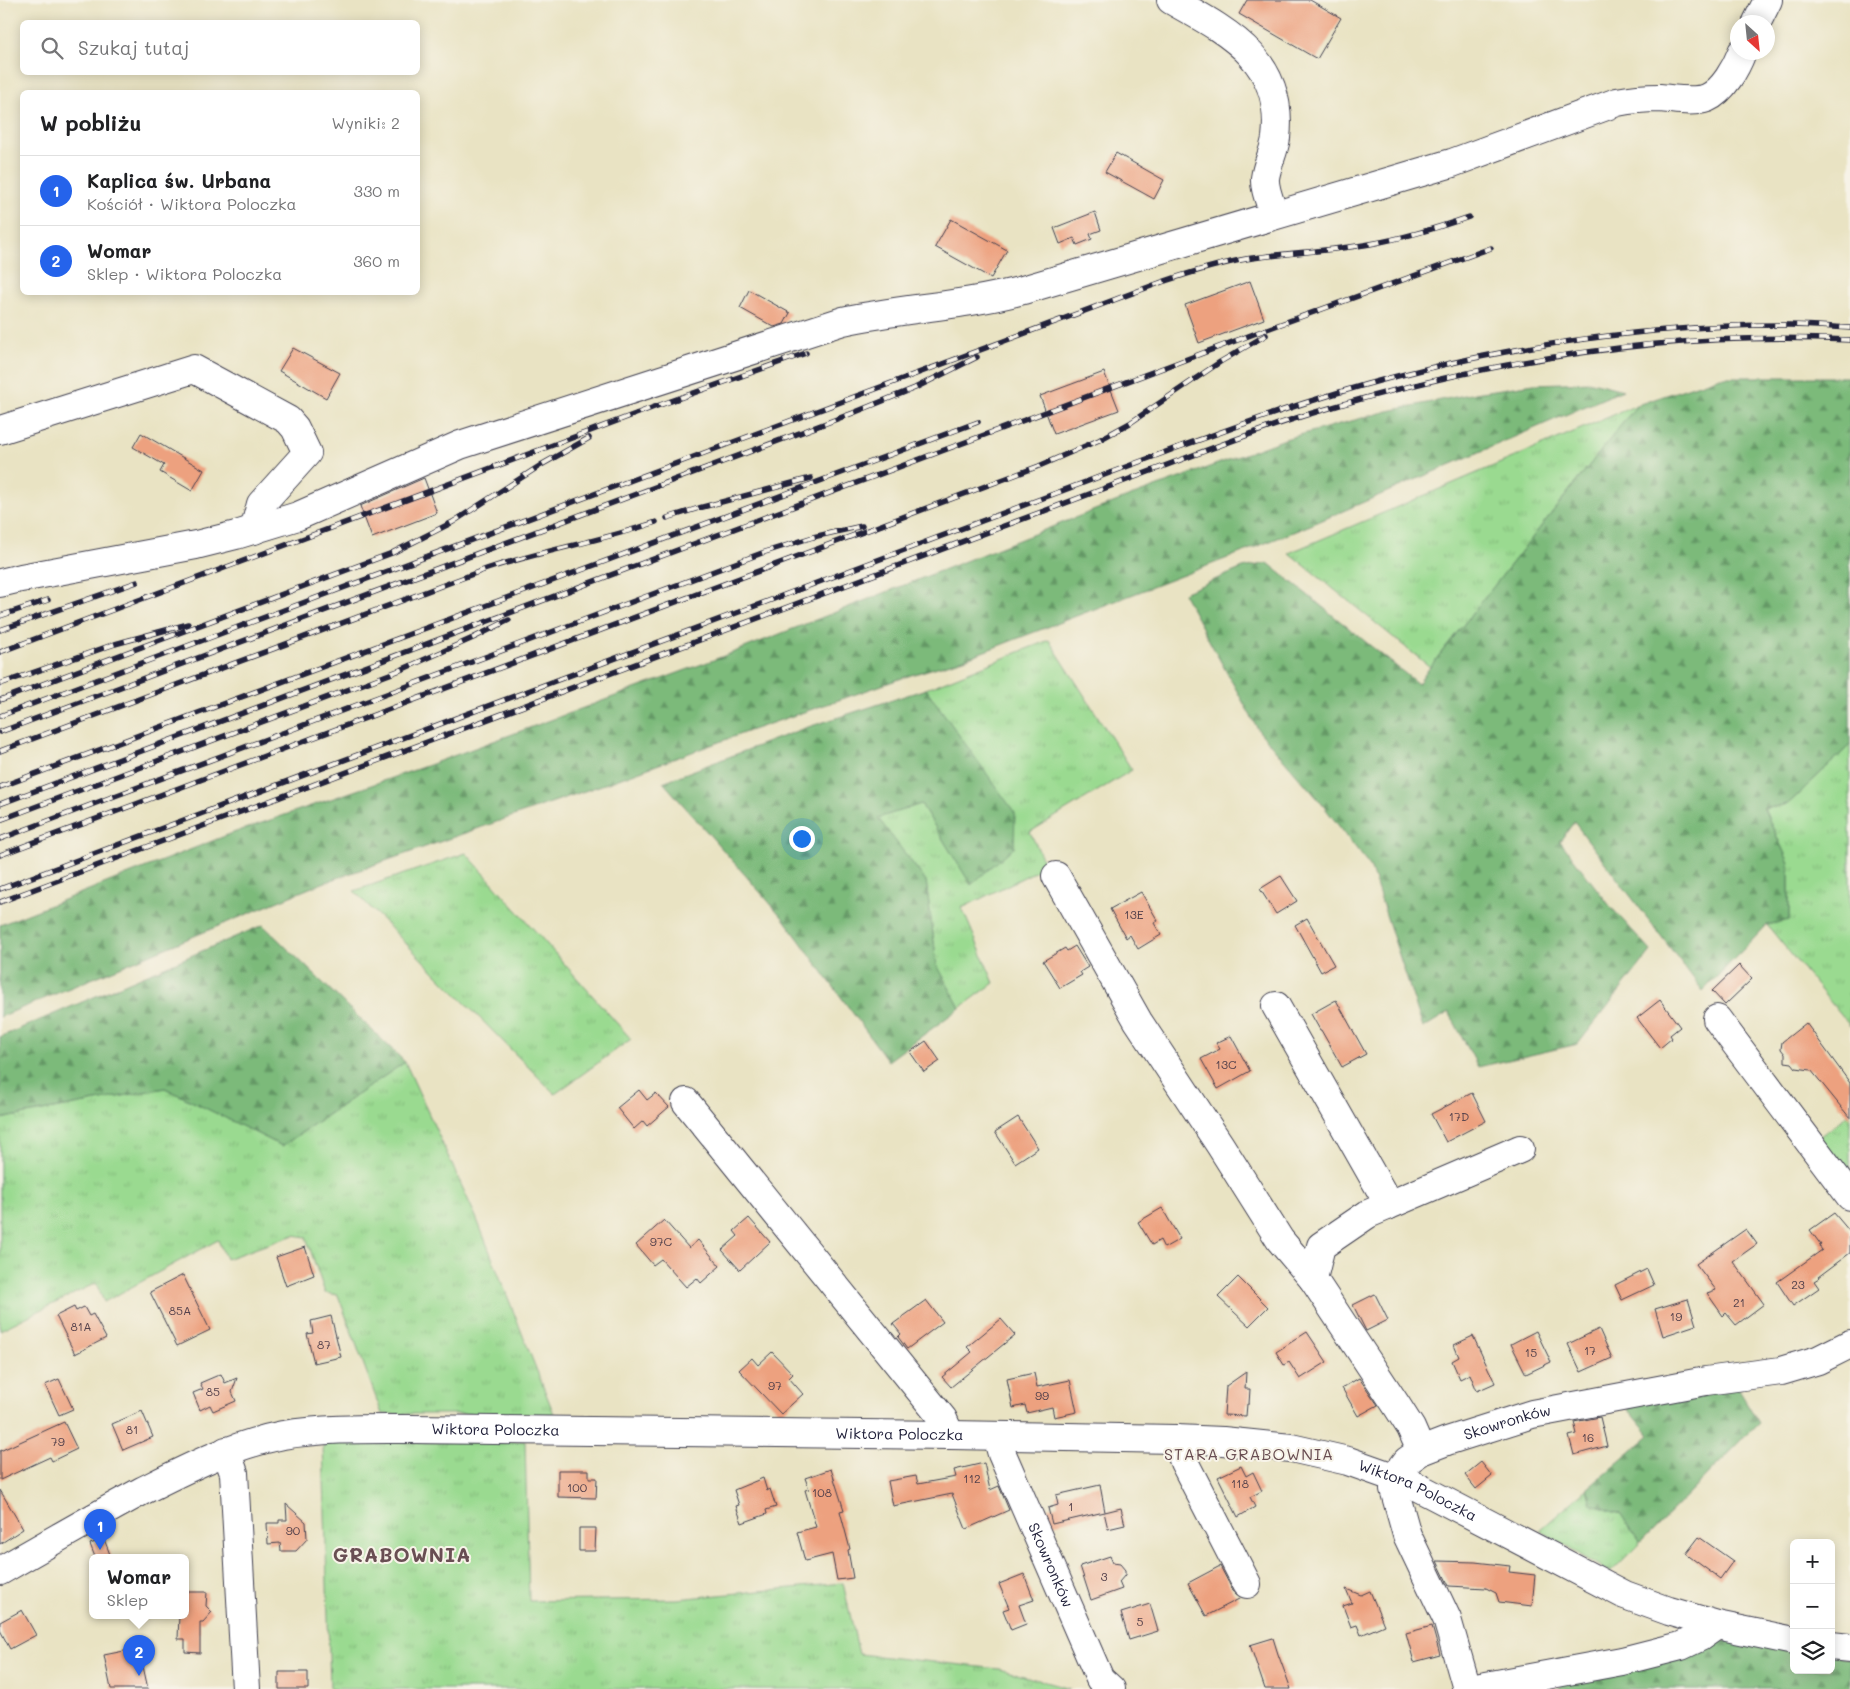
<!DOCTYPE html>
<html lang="pl">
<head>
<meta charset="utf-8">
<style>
  :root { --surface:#fff; --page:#f2f2f2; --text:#202124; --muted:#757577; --line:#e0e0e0; --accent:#2563eb }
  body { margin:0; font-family:Mali,sans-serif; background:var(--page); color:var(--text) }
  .controls { position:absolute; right:15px; bottom:15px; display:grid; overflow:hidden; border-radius:8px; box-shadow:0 2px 12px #0003 }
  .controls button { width:45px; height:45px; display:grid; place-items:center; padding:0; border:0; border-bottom:1px solid var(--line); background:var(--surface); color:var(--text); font:25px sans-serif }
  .compass { position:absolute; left:1730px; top:15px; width:45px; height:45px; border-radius:50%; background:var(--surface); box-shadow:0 2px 12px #0003; rotate:153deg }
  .you { position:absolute; left:801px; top:838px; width:18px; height:18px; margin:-12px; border:4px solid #fff; border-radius:50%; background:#1a73e8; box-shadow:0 0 0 8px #1a73e833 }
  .badge { display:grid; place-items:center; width:32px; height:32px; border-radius:50%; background:var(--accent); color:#fff; font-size:16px; font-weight:700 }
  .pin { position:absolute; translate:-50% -41px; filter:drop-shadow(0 1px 2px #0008) }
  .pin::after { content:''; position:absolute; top:26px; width:18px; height:15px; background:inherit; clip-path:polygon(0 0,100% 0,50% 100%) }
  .popup { position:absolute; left:89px; top:1554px; width:100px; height:65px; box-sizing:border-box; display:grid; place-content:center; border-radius:8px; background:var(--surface); filter:drop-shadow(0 1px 4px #0005); font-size:16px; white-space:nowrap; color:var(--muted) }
  .popup b { font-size:19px; color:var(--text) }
  .popup::after { content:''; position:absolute; left:50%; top:100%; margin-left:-10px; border:10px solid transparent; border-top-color:var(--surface) }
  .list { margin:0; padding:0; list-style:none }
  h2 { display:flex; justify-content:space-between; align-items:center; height:65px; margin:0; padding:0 20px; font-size:21px }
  h2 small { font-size:16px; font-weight:400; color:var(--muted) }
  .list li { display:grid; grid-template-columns:32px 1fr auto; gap:15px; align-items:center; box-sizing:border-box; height:70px; padding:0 20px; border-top:1px solid var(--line) }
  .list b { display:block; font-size:19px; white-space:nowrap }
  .list p { margin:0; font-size:16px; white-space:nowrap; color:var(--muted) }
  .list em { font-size:16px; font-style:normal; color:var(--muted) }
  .icon { flex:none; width:28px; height:28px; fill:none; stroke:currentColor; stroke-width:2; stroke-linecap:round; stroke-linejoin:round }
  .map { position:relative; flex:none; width:1850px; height:1689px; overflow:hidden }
  .search { position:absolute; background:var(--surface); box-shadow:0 2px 12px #0003; left:20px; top:20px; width:400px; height:55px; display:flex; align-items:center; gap:12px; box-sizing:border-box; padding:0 18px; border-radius:8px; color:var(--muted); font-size:19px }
  .panel { position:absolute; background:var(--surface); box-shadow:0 2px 12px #0003; left:20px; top:90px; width:400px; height:205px; border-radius:8px }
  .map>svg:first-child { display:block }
  .grass { fill:url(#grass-tufts); stroke:#5e7e66 }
  .forest { fill:url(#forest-firs); stroke:#4e6e5a }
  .building { fill:#eda17f }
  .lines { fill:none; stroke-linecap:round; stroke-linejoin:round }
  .minor-casing { stroke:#403f4f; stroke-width:30 }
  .minor { stroke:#fff; stroke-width:28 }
  .rail-casing { stroke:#22223b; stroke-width:5.5 }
  .rail { stroke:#f7f3e8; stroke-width:4; stroke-dasharray:11; stroke-linecap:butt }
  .labels { text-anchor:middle; stroke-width:4; stroke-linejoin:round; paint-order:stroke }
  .number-label { font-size:12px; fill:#55424c }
  .street-label { font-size:15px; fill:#22223b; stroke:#f7f3e8 }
  .neighbourhood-label { font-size:16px; letter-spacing:1px; fill:#694e53; stroke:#f7f3e8 }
  .district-label { font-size:20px; font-weight:bold; letter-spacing:1px; fill:#694e53; stroke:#f7f3e8 }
</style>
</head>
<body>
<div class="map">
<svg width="1850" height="1689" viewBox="0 0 1850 1689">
  <defs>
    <pattern id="grass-tufts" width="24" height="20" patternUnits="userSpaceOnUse" patternTransform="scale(1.25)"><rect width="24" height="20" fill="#9ada90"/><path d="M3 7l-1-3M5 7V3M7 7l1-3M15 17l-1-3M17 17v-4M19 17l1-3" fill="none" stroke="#84bb7d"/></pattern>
    <pattern id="forest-firs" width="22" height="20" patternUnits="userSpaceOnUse" patternTransform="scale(1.25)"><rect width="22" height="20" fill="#7bba7a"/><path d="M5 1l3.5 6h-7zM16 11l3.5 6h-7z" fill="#649765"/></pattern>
  </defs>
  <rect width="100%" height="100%" fill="#f7f3e8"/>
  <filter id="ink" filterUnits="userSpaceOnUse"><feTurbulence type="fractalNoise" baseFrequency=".02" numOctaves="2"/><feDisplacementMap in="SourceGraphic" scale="10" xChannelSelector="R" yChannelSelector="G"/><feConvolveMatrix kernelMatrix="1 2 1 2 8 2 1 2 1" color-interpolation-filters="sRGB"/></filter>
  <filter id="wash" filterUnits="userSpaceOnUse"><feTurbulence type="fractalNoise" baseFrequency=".0096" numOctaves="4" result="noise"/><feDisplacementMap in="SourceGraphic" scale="20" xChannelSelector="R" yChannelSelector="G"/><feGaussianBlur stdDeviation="1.12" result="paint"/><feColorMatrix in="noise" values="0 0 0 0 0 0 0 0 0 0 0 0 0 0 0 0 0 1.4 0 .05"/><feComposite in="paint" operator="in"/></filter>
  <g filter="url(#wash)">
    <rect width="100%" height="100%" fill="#e9e3c3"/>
    <path class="grass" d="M 1637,405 L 1430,667 L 1289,553 Z
      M 1049,640 L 1132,770 L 1030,832 L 1046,866 L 962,908 L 994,983 L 960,1008 L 937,965 L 926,881 L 877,818 L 921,804 L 971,884 L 1014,813 L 926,689 Z
      M 1850,745 L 1850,1026 L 1767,925 L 1789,920 L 1789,863 L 1764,809 L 1788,804 Z
      M 466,853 L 631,1039 L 555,1094 L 354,891 Z
      M 405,1062 L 476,1217 L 554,1414 L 382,1414 L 338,1295 L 325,1293 L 306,1237 L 294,1235 L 226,1259 L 218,1240 L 104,1302 L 96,1283 L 0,1330 L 0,1119 L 165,1088 L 282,1146 Z
      M 1850,1113 L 1850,1180 L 1819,1137 Z
      M 525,1441 L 529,1601 L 677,1599 L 843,1583 L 859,1654 L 999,1669 L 1070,1689 L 330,1689 L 323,1443 Z
      M 1587,1489 L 1591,1504 L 1620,1514 L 1640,1543 L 1610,1573 L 1540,1530 Z"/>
    <path class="forest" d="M 1720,377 L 1850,377 L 1850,745 L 1788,804 L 1764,809 L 1789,863 L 1789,920 L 1767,925 L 1703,991 L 1574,822 L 1560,841 L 1610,906 L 1651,951 L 1578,1044 L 1478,1067 L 1449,1012 L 1423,1028 L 1370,866 L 1318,799 L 1259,731 L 1183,593 L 1243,568 L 1268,563 L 1418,684 L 1430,667 L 1637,405 Z
      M 1592,382 L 1623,390 L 1313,524 L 1233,556 L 964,659 L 911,675 L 749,731 L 616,780 L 317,885 L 0,1017 L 0,925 L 230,834 L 426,766 L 724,656 L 1128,497 L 1285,439 L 1388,411 L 1475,393 L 1534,384 Z
      M 926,689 L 1015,813 L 1014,847 L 971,885 L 921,804 L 878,818 L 926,881 L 937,965 L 960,1008 L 888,1061 L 783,918 L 663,782 L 802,729 Z
      M 263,925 L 405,1062 L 282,1146 L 165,1088 L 0,1119 L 0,1037 Z
      M 1736,1385 L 1759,1423 L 1640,1543 L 1620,1514 L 1591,1504 L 1587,1489 L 1650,1435 L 1624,1404 Z
      M 1776,1638 L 1794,1643 L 1794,1670 L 1831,1670 L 1831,1653 L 1850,1659 L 1850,1689 L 1559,1689 L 1563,1682 L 1717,1641 Z"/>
    <g id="blocks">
      <path class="building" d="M 1247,0 L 1310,0 L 1341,18 L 1317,59 L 1239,14 Z
        M 1116,153 L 1164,180 L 1154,199 L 1105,172 Z
        M 1095,212 L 1101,230 L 1090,234 L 1092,239 L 1077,245 L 1074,238 L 1060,244 L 1054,228 Z
        M 951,219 L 1007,250 L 991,278 L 935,247 Z
        M 1250,281 L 1264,319 L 1199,343 L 1185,305 Z
        M 749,290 L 790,313 L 784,324 L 774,327 L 740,308 Z
        M 293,348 L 340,373 L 326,398 L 279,371 Z
        M 1104,372 L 1119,410 L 1054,434 L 1040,396 Z
        M 141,433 L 204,470 L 192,491 L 160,472 L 164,465 L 133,447 Z
        M 424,478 L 437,513 L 372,538 L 360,506 Z
        M 1281,876 L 1297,901 L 1276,914 L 1260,889 Z
        M 1141,892 L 1158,921 L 1154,923 L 1161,935 L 1138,949 L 1130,935 L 1126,938 L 1110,909 Z
        M 1307,918 L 1334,965 L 1321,972 L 1295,925 Z
        M 1075,946 L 1088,967 L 1080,972 L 1082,975 L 1060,988 L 1043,961 L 1065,948 L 1067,951 Z
        M 1739,965 L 1752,979 L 1725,1005 L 1712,991 Z
        M 1336,1000 L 1366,1054 L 1342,1067 L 1321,1030 L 1320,1030 L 1311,1014 Z
        M 1660,1000 L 1680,1027 L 1670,1035 L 1672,1038 L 1660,1048 L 1637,1018 Z
        M 1806,1023 L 1850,1083 L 1850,1118 L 1811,1070 L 1796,1068 L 1792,1063 L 1785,1062 L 1785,1054 L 1781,1049 L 1782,1042 Z
        M 1231,1036 L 1250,1071 L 1218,1089 L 1201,1059 L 1220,1049 L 1216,1043 Z
        M 926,1041 L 940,1061 L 924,1072 L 910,1052 Z
        M 639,1090 L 647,1100 L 656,1093 L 669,1107 L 647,1126 L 643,1121 L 634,1129 L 617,1108 Z
        M 1472,1093 L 1486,1121 L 1446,1142 L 1431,1114 Z
        M 1018,1117 L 1038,1148 L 1015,1163 L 995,1132 Z
        M 1162,1208 L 1180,1239 L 1164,1248 L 1160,1240 L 1152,1245 L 1138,1222 Z
        M 1834,1213 L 1850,1232 L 1850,1253 L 1818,1277 L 1819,1278 L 1814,1281 L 1819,1288 L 1793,1306 L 1777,1282 L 1822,1250 L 1819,1246 L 1821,1245 L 1810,1230 Z
        M 749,1218 L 770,1242 L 740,1270 L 722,1250 L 738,1236 L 734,1231 Z
        M 664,1220 L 689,1248 L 698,1240 L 720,1266 L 701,1283 L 697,1278 L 686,1287 L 661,1259 L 653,1265 L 636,1245 Z
        M 1746,1229 L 1757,1244 L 1733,1261 L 1764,1304 L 1736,1325 L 1726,1313 L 1723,1316 L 1707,1293 L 1716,1290 L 1696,1264 Z
        M 305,1247 L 314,1275 L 286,1286 L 276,1257 Z
        M 1647,1269 L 1654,1285 L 1622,1300 L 1615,1285 Z
        M 183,1275 L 210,1330 L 177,1346 L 150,1292 Z
        M 1238,1277 L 1268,1307 L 1249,1326 L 1218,1297 Z
        M 1375,1294 L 1388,1320 L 1366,1331 L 1353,1305 Z
        M 1688,1299 L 1696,1325 L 1663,1336 L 1655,1309 Z
        M 926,1300 L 943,1322 L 907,1349 L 898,1337 L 901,1334 L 893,1324 Z
        M 74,1307 L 76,1311 L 84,1307 L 89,1316 L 93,1314 L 106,1338 L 75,1354 L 56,1316 Z
        M 331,1316 L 341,1357 L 314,1363 L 307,1334 L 313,1333 L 311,1321 Z
        M 1001,1319 L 1015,1335 L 951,1387 L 942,1377 L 972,1352 L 967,1347 Z
        M 1599,1329 L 1612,1358 L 1581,1372 L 1568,1344 Z
        M 1536,1331 L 1551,1362 L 1526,1374 L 1511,1344 Z
        M 1307,1332 L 1327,1362 L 1300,1379 L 1289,1362 L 1284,1365 L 1276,1352 Z
        M 1473,1336 L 1495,1383 L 1477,1391 L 1470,1374 L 1460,1379 L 1452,1361 L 1459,1357 L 1454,1345 Z
        M 772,1352 L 793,1374 L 789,1378 L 803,1394 L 781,1414 L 739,1370 L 752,1358 L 758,1365 Z
        M 1246,1372 L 1245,1389 L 1250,1389 L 1249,1404 L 1247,1404 L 1246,1416 L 1224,1415 L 1226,1386 Z
        M 1034,1373 L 1037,1387 L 1070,1380 L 1077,1412 L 1054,1417 L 1052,1407 L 1027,1413 L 1025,1405 L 1013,1408 L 1007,1379 Z
        M 221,1374 L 225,1383 L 237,1378 L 232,1392 L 236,1401 L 213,1411 L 210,1405 L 200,1410 L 193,1393 L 203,1389 L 200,1383 Z
        M 1359,1378 L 1378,1405 L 1358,1416 L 1342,1388 Z
        M 59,1379 L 73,1409 L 59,1415 L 45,1385 Z
        M 142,1411 L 153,1437 L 123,1450 L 112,1424 Z
        M 1600,1417 L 1607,1446 L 1574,1455 L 1569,1436 L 1577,1434 L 1574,1422 Z
        M 64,1422 L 77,1449 L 52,1461 L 50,1457 L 0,1480 L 0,1451 Z
        M 1481,1462 L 1492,1476 L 1476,1489 L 1465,1475 Z
        M 984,1463 L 990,1490 L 999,1486 L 1009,1510 L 966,1529 L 952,1494 L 893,1506 L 888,1481 L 916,1476 L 918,1484 L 956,1477 L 954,1470 Z
        M 1241,1466 L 1246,1476 L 1253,1472 L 1262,1491 L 1250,1497 L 1255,1507 L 1238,1517 L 1218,1477 Z
        M 831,1469 L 844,1510 L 840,1511 L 850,1549 L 848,1550 L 853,1578 L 837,1580 L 832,1554 L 805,1561 L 797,1532 L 816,1527 L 805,1490 L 809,1489 L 805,1478 Z
        M 558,1470 L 589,1470 L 589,1478 L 597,1478 L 596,1498 L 558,1497 Z
        M 763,1478 L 767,1491 L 770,1489 L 776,1507 L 766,1510 L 767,1514 L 742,1523 L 736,1506 L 739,1505 L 734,1490 Z
        M 1100,1485 L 1105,1512 L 1121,1508 L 1125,1525 L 1108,1529 L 1104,1512 L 1052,1524 L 1048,1508 L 1058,1505 L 1056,1495 Z
        M 0,1490 L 23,1529 L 0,1544 Z
        M 286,1504 L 306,1522 L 307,1539 L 296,1551 L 281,1551 L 280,1543 L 268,1544 L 267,1523 L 279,1523 L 279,1520 L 287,1520 Z
        M 579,1528 L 596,1528 L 595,1551 L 579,1551 Z
        M 1699,1537 L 1733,1561 L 1720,1579 L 1686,1554 Z
        M 104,1539 L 111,1557 L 95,1557 L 90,1544 Z
        M 1110,1556 L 1113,1563 L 1120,1564 L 1125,1570 L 1125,1575 L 1119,1582 L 1122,1589 L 1091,1600 L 1080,1566 Z
        M 1437,1561 L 1475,1562 L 1510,1566 L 1509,1572 L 1535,1575 L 1532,1606 L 1499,1602 L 1496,1593 L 1486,1588 L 1449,1586 Z
        M 1220,1566 L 1233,1591 L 1239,1599 L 1206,1616 L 1188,1583 Z
        M 1024,1574 L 1034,1600 L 1019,1605 L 1026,1624 L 1011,1630 L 1003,1610 L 1009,1608 L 999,1584 Z
        M 1346,1589 L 1361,1595 L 1370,1591 L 1384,1625 L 1361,1635 L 1357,1625 L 1351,1627 L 1343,1606 L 1352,1603 Z
        M 185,1592 L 207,1592 L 206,1606 L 212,1612 L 203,1622 L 200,1622 L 200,1653 L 185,1652 L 185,1639 L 178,1639 L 179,1615 L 185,1615 Z
        M 1150,1604 L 1158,1631 L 1129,1640 L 1121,1613 Z
        M 22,1610 L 36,1635 L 10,1649 L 0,1630 L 0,1622 Z
        M 1432,1626 L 1440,1655 L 1414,1662 L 1406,1633 Z
        M 1273,1638 L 1278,1654 L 1291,1689 L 1265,1689 L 1250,1645 Z
        M 139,1648 L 148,1689 L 111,1689 L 104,1655 Z
        M 279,1672 L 308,1672 L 308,1689 L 279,1689 Z"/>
    </g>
  </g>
  <g filter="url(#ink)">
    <use href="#blocks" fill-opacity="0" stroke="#403f4f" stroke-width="1"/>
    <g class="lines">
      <defs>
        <g id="minor">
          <path d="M 1171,0 C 1228,32 1285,60 1276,138 C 1274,152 1267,164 1265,178 C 1264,189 1271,204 1274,215"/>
          <path d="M 1757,22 L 1768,0"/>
          <path d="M 0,430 L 194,369 L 288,420 L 295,428 L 307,453 L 261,504 L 254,530"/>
          <path d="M 0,583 L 21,578 L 196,545 L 236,535 L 298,516 L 460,445 L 843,321 C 903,308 964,306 1023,290 L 1452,163 L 1617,102 C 1632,99 1646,98 1660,98 C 1675,99 1692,103 1707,98 C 1723,91 1736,68 1742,52"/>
          <path d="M 1056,876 L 1138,1021 L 1220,1145 L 1280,1240 L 1313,1279 L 1321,1246 L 1368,1214 L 1387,1206 L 1383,1194 L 1276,1006"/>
          <path d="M 1717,1019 L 1850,1196"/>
          <path d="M 686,1102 L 943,1419 L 950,1435"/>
          <path d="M 1387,1206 L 1520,1149"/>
          <path d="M 1313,1279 L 1397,1406 L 1411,1428 L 1421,1451"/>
          <path id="s1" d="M 997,1436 L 1002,1454 L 1100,1679 L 1111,1689"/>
          <path d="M 1176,1439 L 1184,1462 L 1247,1584"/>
          <path d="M 226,1451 L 234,1473 L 246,1689"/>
          <path id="s2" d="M 0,1571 C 47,1544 94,1517 142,1491 C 188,1468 232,1445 283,1435 C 325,1428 368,1429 411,1429 L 950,1435 L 1176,1439 L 1223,1441 L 1291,1448 L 1348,1461 L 1410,1483 L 1625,1595 L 1669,1611 L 1717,1625 L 1794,1641"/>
          <path d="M 1831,1646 L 1850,1648"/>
          <path id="s3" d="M 1467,1689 L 1447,1619 L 1407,1535 L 1394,1489 L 1395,1477 L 1407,1461 L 1421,1451 L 1447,1441 L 1532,1414 L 1706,1381 L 1781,1371 L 1818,1360 L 1850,1344"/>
          <path d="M 1470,1689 L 1622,1661 L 1681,1646 L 1700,1637 L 1717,1625"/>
        </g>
      </defs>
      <use href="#minor" class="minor-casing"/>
      <use href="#minor" class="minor"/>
      <defs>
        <path id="rail" d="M 667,518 L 699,508 L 811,478
          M 0,616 L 48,600
          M 0,630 L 137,582
          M 0,652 L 657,406 L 806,353
          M 0,684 L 115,644 L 188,624
          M 0,700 L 392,553 L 453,522 L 541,465 L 589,438
          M 0,716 L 1162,282 C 1189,273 1217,264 1246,259 C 1287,253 1329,251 1370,244 C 1404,238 1437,228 1469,217
          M 0,732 L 853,413 L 915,388 L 977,357
          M 0,751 L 481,571 C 538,551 599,542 656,522
          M 0,787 L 978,422
          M 0,804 L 1267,329 L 1491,248
          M 0,820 L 403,669 L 473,638 L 509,620
          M 0,839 L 762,553 L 813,537 L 862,526
          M 0,855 L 1039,466 L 1099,440 L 1130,423 L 1220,362 L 1266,335
          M 0,889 L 1179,447 C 1223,432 1266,415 1311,401 C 1461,353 1631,324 1790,325 C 1810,325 1830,327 1850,328
          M 0,902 L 1183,459 C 1227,443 1271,425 1316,412 C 1490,360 1668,330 1850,340"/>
      </defs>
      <use href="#rail" class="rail-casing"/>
      <use href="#rail" class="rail"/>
    </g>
  </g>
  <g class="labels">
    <g class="number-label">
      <text x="1134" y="919">13E</text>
      <text x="1226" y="1069">13C</text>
      <text x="1459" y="1121">17D</text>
      <text x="661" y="1246">97C</text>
      <text x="1798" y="1289">23</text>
      <text x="1739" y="1307">21</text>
      <text x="180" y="1315">85A</text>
      <text x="1676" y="1321">19</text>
      <text x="81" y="1331">81A</text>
      <text x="324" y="1349">87</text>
      <text x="1590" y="1355">17</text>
      <text x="1531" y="1357">15</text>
      <text x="775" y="1390">97</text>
      <text x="213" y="1396">85</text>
      <text x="1042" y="1400">99</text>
      <text x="132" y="1434">81</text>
      <text x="1588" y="1442">16</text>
      <text x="58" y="1446">79</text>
      <text x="972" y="1483">112</text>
      <text x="1240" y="1488">118</text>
      <text x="577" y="1492">100</text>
      <text x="822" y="1497">108</text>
      <text x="1071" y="1511">1</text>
      <text x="293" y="1535">90</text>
      <text x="1104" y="1581">3</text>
      <text x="1140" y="1626">5</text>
    </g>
    <g class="street-label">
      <text dy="5" stroke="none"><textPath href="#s3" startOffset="354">Skowronków</textPath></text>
      <text dy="5" stroke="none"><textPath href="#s2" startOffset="528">Wiktora Poloczka</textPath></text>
      <text dy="5" stroke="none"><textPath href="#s2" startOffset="932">Wiktora Poloczka</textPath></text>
      <text dy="5" stroke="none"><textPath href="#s2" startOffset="1458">Wiktora Poloczka</textPath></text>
      <text dy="5" stroke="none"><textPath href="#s1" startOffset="140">Skowronków</textPath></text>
    </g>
    <g class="neighbourhood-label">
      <text x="1249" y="1460">STARA GRABOWNIA</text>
    </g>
    <g class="district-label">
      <text x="402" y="1562">GRABOWNIA</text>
    </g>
  </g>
</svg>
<div class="controls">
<button>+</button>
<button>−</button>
<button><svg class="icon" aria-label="layers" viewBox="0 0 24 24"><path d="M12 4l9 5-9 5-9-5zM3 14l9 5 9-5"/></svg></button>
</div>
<svg class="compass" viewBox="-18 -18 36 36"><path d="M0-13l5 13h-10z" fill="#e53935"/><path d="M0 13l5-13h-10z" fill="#757577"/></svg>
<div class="you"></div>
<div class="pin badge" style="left:100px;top:1550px">1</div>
<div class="pin badge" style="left:139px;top:1676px">2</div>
<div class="popup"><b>Womar</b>Sklep</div>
<div class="search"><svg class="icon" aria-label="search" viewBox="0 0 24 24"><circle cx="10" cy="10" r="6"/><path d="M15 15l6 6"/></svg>Szukaj tutaj</div>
<section class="panel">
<h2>W pobliżu<small>Wyniki: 2</small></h2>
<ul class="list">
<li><span class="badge">1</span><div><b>Kaplica św. Urbana</b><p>Kościół · Wiktora Poloczka</p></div><em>330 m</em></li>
<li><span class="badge">2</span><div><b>Womar</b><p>Sklep · Wiktora Poloczka</p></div><em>360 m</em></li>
</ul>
</section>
</div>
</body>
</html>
